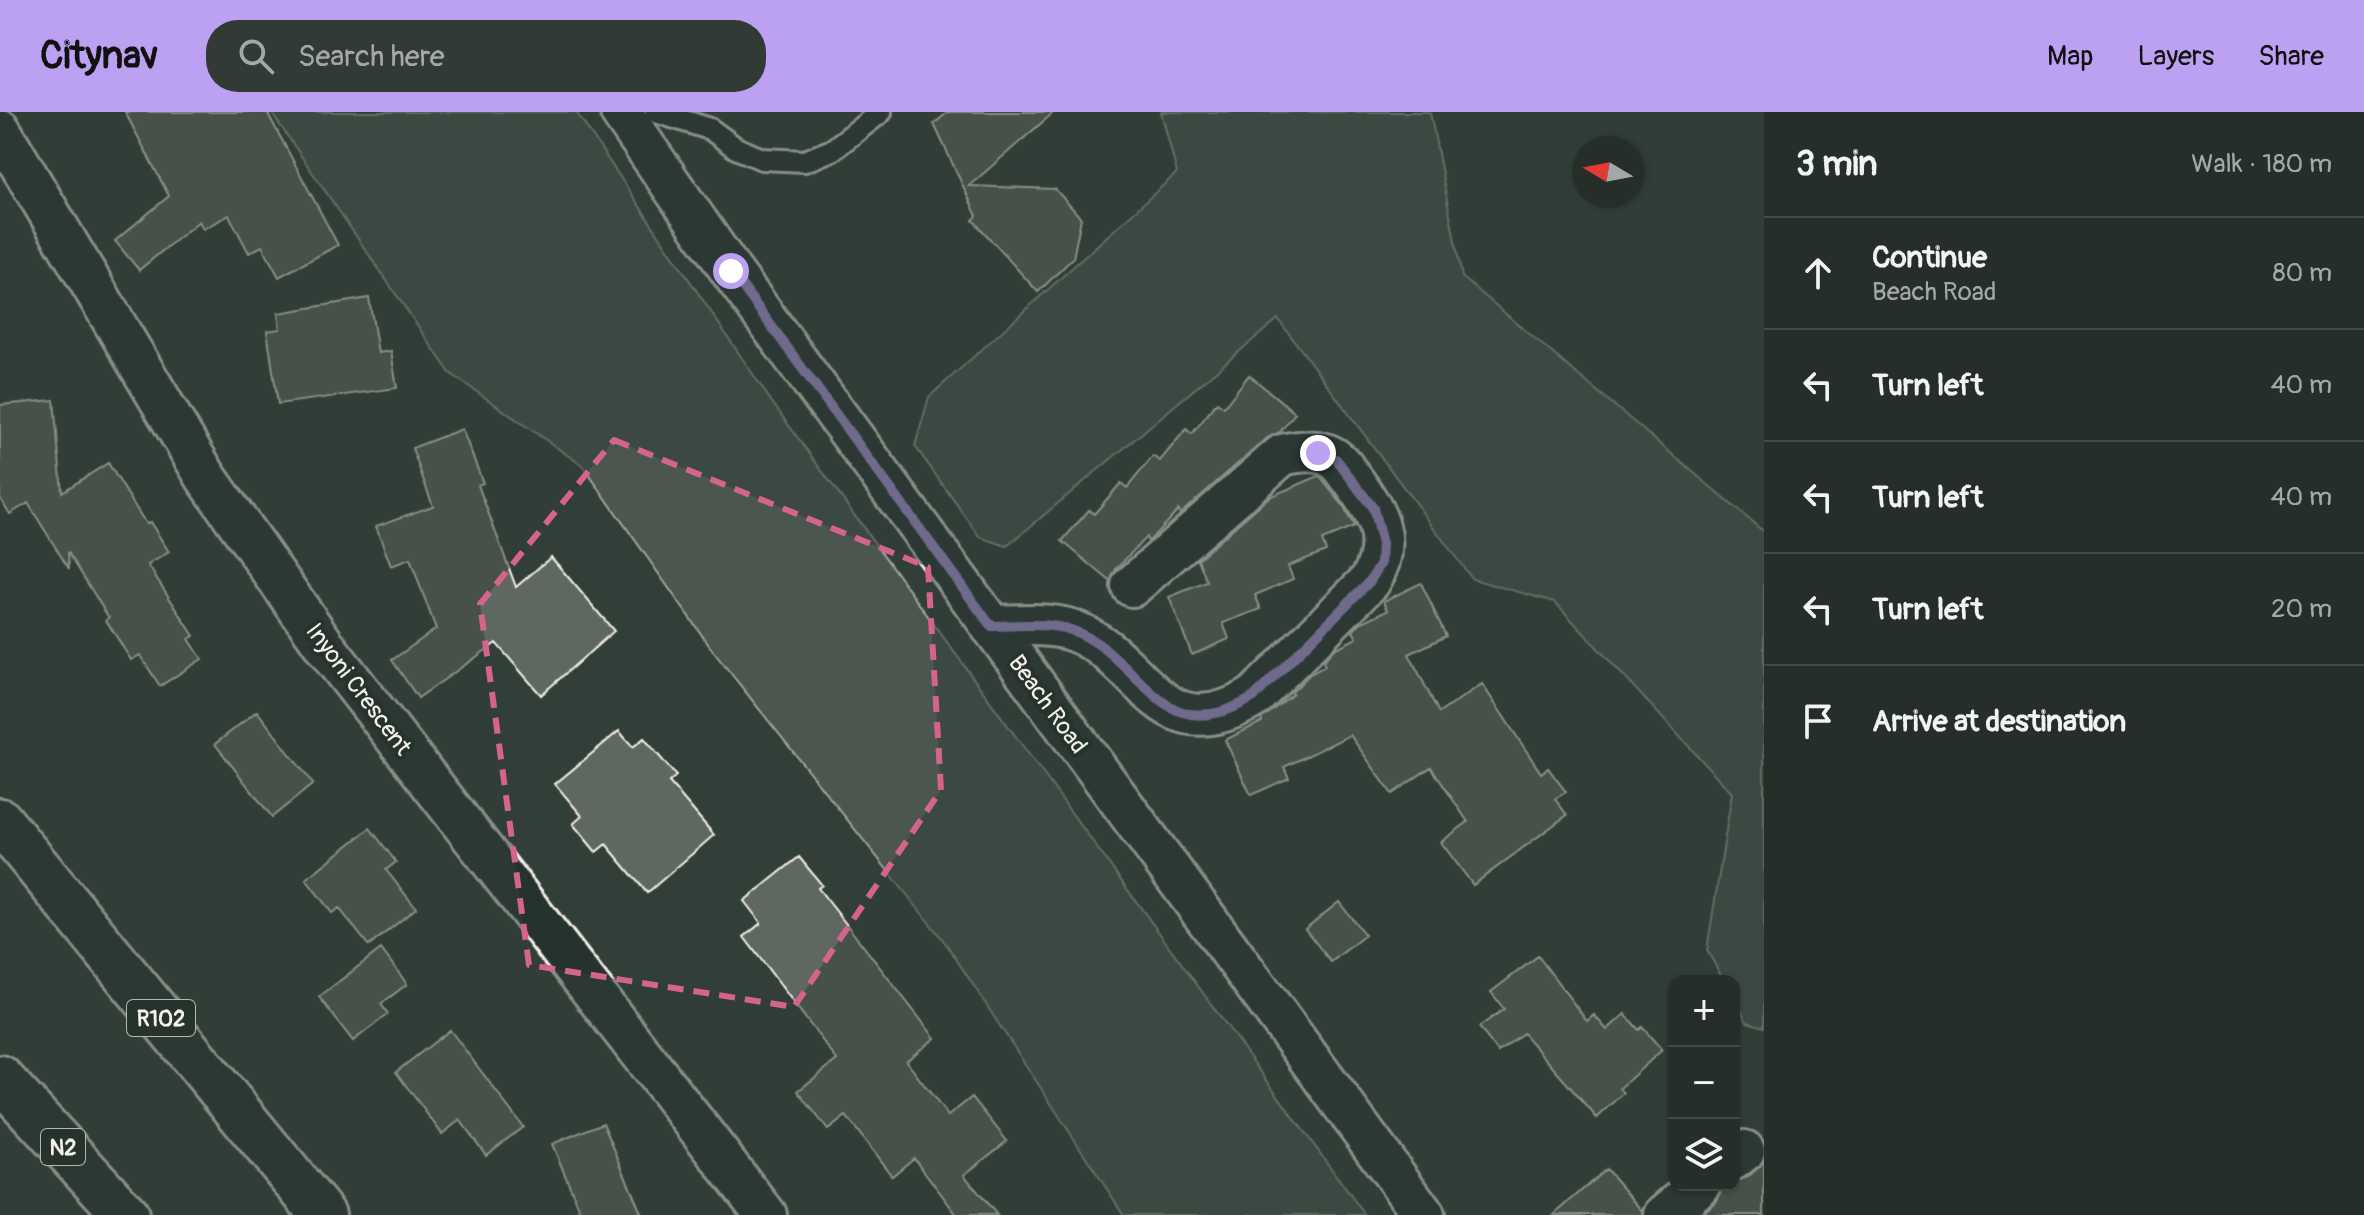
<!DOCTYPE html>
<html lang="en">
<head>
<meta charset="utf-8">
<style>
  :root { --surface:#262e2a; --page:#323a36; --text:#f1f3f6; --muted:#a4a8a8; --line:#424a47; --accent:#bca0f2 }
  body { margin:0; font-family:Pangolin,sans-serif; background:var(--page); color:var(--text) }
  .controls { position:absolute; right:24px; bottom:24px; display:grid; overflow:hidden; border-radius:16px; box-shadow:0 2px 6px #0004 }
  .controls button { width:72px; height:72px; display:grid; place-items:center; padding:0; border:0; border-bottom:2px solid var(--line); background:var(--surface); color:var(--text); font:40px sans-serif }
  .compass { position:absolute; left:1572px; top:24px; width:72px; height:72px; border-radius:50%; background:var(--surface); box-shadow:0 2px 6px #0004; rotate:280deg }
  .stop { position:absolute; width:24px; height:24px; margin:-18px; border:6px solid #bca0f2; border-radius:50%; background:#fff }
  .stop.end { background:#bca0f2; border-color:#fff; box-shadow:0 2px 8px #0008 }
  .list { margin:0; padding:0; list-style:none }
  h2 { display:flex; justify-content:space-between; align-items:center; height:104px; margin:0; padding:0 32px; font-size:34px }
  h2 small { font-size:26px; font-weight:400; color:var(--muted) }
  .list li { display:grid; grid-template-columns:52px 1fr auto; gap:24px; align-items:center; box-sizing:border-box; height:112px; padding:0 32px; border-top:2px solid var(--line) }
  .list b { display:block; font-size:30px; white-space:nowrap }
  .list p { margin:0; font-size:26px; white-space:nowrap; color:var(--muted) }
  .list em { font-size:26px; font-style:normal; color:var(--muted) }
  .icon { flex:none; width:44px; height:44px; fill:none; stroke:currentColor; stroke-width:2; stroke-linecap:round; stroke-linejoin:round }
  .map { position:relative; flex:none; width:1764px; height:1103px; overflow:hidden }
  header { display:flex; align-items:center; gap:48px; box-sizing:border-box; height:112px; padding:0 40px; background:var(--accent); color:#111 }
  header strong { font-size:38px }
  nav { display:flex; gap:44px; margin-inline-start:auto; font-size:28px }
  .search { width:560px; height:72px; background:var(--page); display:flex; align-items:center; gap:20px; box-sizing:border-box; padding:0 28px; border-radius:32px; color:var(--muted); font-size:30px }
  main { display:flex }
  aside { flex:1; background:var(--surface) }
  .map>svg:first-child { display:block }
  .green { fill:#4c564f; stroke:#a0a49c; stroke-width:2 }
  .building { fill:#5f6861; stroke:#f4f1e8; stroke-width:2 }
  .lines { fill:none; stroke-linecap:round; stroke-linejoin:round }
  .service-casing { stroke:#f4f1e8; stroke-width:26 }
  .minor-casing { stroke:#f4f1e8; stroke-width:46 }
  .primary-casing { stroke:#f4f1e8; stroke-width:50 }
  .motorway-casing { stroke:#f4f1e8; stroke-width:50 }
  .service { stroke:#26332d; stroke-width:20 }
  .minor { stroke:#26332d; stroke-width:40 }
  .primary { stroke:#26332d; stroke-width:44 }
  .motorway { stroke:#26332d; stroke-width:44 }
  .route { stroke:#bca0f2; stroke-width:10 }
  .marked { fill:none; stroke:#d4648c; stroke-width:6; stroke-dasharray:16 10; stroke-linejoin:round }
  .labels { text-anchor:middle; stroke-width:8; stroke-linejoin:round; paint-order:stroke }
  .shield { fill:#26332d; stroke:#b6b8b0; stroke-width:2 }
  .shield-label { font-size:22px; font-weight:bold; fill:#f4f1e8 }
  .street-label { font-size:24px; fill:#f4f1e8; stroke:#26332d }
</style>
</head>
<body>
<header>
<strong>Citynav</strong>
<div class="search"><svg class="icon" aria-label="search" viewBox="0 0 24 24"><circle cx="10" cy="10" r="6"/><path d="M15 15l6 6"/></svg>Search here</div>
<nav><a>Map</a><a>Layers</a><a>Share</a></nav>
</header>
<main>
<div class="map">
<svg width="1764" height="1103" viewBox="0 0 1764 1103">
  <rect width="100%" height="100%" fill="#323e38"/>
  <filter id="ink" filterUnits="userSpaceOnUse"><feTurbulence type="fractalNoise" baseFrequency=".0125" numOctaves="2"/><feDisplacementMap in="SourceGraphic" scale="16" xChannelSelector="R" yChannelSelector="G"/><feConvolveMatrix kernelMatrix="1 2 1 2 8 2 1 2 1" color-interpolation-filters="sRGB"/></filter>
  <g filter="url(#ink)">
    <path class="green" d="M 271,0 L 576,0 L 771,289 L 1365,1103 L 1124,1103 L 947,833 L 713,539 L 583,354 L 450,261 Z
      M 1161,0 L 1430,0 L 1462,165 L 1764,420 L 1764,915 L 1747,910 L 1734,886 L 1734,869 L 1724,869 L 1707,838 L 1732,681 L 1555,490 L 1472,467 L 1278,207 L 1007,434 L 980,425 L 915,334 L 929,285 L 1177,61 Z"/>
    <path class="building" d="M 125,0 L 267,0 L 338,133 L 279,165 L 262,134 L 249,141 L 229,103 L 203,117 L 199,109 L 139,158 L 115,129 L 169,84 Z
      M 948,0 L 1054,0 L 969,74 L 1055,77 L 1081,106 L 1073,146 L 1038,180 L 973,108 L 977,104 L 934,12 Z
      M 369,186 L 378,241 L 391,239 L 397,276 L 278,292 L 267,219 L 280,217 L 278,201 Z
      M 1249,263 L 1295,301 L 1280,320 L 1267,326 L 1180,402 L 1178,398 L 1148,430 L 1146,425 L 1116,457 L 1110,469 L 1062,429 L 1089,398 L 1094,402 L 1121,371 L 1127,376 L 1153,344 L 1160,349 L 1186,317 L 1192,322 L 1217,290 L 1224,295 Z
      M 54,288 L 62,380 L 108,351 L 146,412 L 150,410 L 169,440 L 148,453 L 194,524 L 189,527 L 202,547 L 160,574 L 140,543 L 131,548 L 106,508 L 109,506 L 68,440 L 69,457 L 28,391 L 10,402 L 0,386 L 0,293 Z
      M 462,317 L 483,371 L 478,373 L 516,475 L 551,445 L 614,519 L 541,583 L 496,531 L 418,586 L 392,548 L 436,517 L 410,447 L 391,454 L 376,414 L 433,394 L 412,336 Z
      M 1319,364 L 1342,392 L 1354,415 L 1322,428 L 1326,439 L 1288,454 L 1293,467 L 1255,483 L 1261,497 L 1223,511 L 1229,527 L 1192,543 L 1169,485 L 1207,470 L 1198,447 L 1269,385 Z
      M 1421,471 L 1446,524 L 1409,542 L 1439,601 L 1482,572 L 1541,661 L 1548,656 L 1566,680 L 1555,687 L 1567,703 L 1473,773 L 1441,730 L 1468,710 L 1431,655 L 1392,682 L 1350,623 L 1284,655 L 1289,666 L 1251,683 L 1225,628 L 1262,610 L 1261,607 L 1293,582 L 1292,580 L 1310,562 L 1325,554 L 1323,549 L 1334,537 L 1357,526 L 1353,519 L 1360,511 L 1388,498 L 1384,489 Z
      M 257,599 L 313,672 L 272,705 L 215,632 Z
      M 619,619 L 633,635 L 644,626 L 676,664 L 669,670 L 714,723 L 647,781 L 606,732 L 596,740 L 573,712 L 582,704 L 555,672 Z
      M 370,716 L 396,750 L 386,758 L 416,796 L 369,834 L 339,796 L 332,801 L 306,767 Z
      M 799,745 L 822,773 L 818,776 L 935,926 L 906,949 L 948,1004 L 972,985 L 1007,1029 L 964,1063 L 997,1103 L 957,1103 L 914,1046 L 892,1064 L 846,1004 L 828,1018 L 798,979 L 837,948 L 744,825 L 761,811 L 744,789 Z
      M 1339,790 L 1365,823 L 1331,850 L 1305,817 Z
      M 381,837 L 407,872 L 381,892 L 388,902 L 353,929 L 319,885 Z
      M 1538,844 L 1587,909 L 1594,903 L 1607,918 L 1625,902 L 1639,918 L 1642,915 L 1662,938 L 1620,976 L 1624,981 L 1597,1006 L 1523,921 L 1498,940 L 1479,915 L 1504,897 L 1491,880 Z
      M 450,918 L 523,1015 L 486,1043 L 460,1008 L 442,1022 L 396,960 Z
      M 603,1011 L 642,1103 L 582,1103 L 552,1032 Z
      M 1764,1049 L 1764,1103 L 1700,1103 L 1716,1090 L 1721,1081 L 1722,1073 L 1734,1073 L 1734,1069 L 1748,1065 Z
      M 1606,1057 L 1643,1099 L 1643,1103 L 1554,1103 Z"/>
    <g class="lines">
      <defs>
        <path id="service" d="M 656,0 L 710,17 L 736,36 L 762,47 L 805,49 L 832,38 L 881,0"/>
        <path id="minor" d="M 621,0 L 731,159 L 1424,1103
          M 0,18 L 206,365 L 327,537 L 766,1103
          M 991,514 C 1016,514 1047,510 1071,518 C 1146,544 1157,643 1254,585 L 1370,469 C 1394,430 1377,401 1352,367 C 1347,361 1342,352 1336,348 C 1322,336 1299,339 1282,343 L 1132,474
          M 1734,1047 L 1744,1039
          M 1665,1103 L 1700,1073"/>
        <path id="primary" d="M 0,709 L 323,1103"/>
        <path id="motorway" d="M 0,966 L 126,1103"/>
      </defs>
      <use href="#service" class="service-casing"/>
      <use href="#minor" class="minor-casing"/>
      <use href="#primary" class="primary-casing"/>
      <use href="#motorway" class="motorway-casing"/>
      <use href="#service" class="service"/>
      <use href="#minor" class="minor"/>
      <use href="#primary" class="primary"/>
      <use href="#motorway" class="motorway"/>
    </g>
  </g>
  <g class="lines" filter="url(#ink)">
    <path class="route" d="M 731,159 L 991,514 C 1016,514 1047,510 1071,518 C 1146,544 1157,643 1254,585 L 1370,469 L 1381,451 L 1382,432 L 1373,396 L 1336,347 L 1318,341"/>
  </g>
  <path d="M0 0H1764V1103H0ZM 614,328 L 928,455 L 941,678 L 794,895 L 529,853 L 480,492 Z" fill="#323e38" fill-opacity=".55" fill-rule="evenodd"/>
  <path class="marked" d="M 614,328 L 928,455 L 941,678 L 794,895 L 529,853 L 480,492 Z"/>
  <g class="labels">
    <g class="shield">
      <rect x="127" y="888" width="68" height="36" rx="6"/>
      <rect x="41" y="1017" width="44" height="36" rx="6"/>
    </g>
    <g class="shield-label">
      <text x="161" y="914">R102</text>
      <text x="63" y="1043">N2</text>
    </g>
    <g class="street-label">
      <text transform="translate(359 577) rotate(53)" y="8">Inyoni Crescent</text>
      <text transform="translate(1048 592) rotate(54)" y="8">Beach Road</text>
    </g>
  </g>
</svg>
<div class="controls">
<button>+</button>
<button>−</button>
<button><svg class="icon" aria-label="layers" viewBox="0 0 24 24"><path d="M12 4l9 5-9 5-9-5zM3 14l9 5 9-5"/></svg></button>
</div>
<svg class="compass" viewBox="-18 -18 36 36"><path d="M0-13l5 13h-10z" fill="#e53935"/><path d="M0 13l5-13h-10z" fill="#a4a8a8"/></svg>
<div class="stop" style="left:731px;top:159px"></div>
<div class="stop end" style="left:1318px;top:341px"></div>
</div>
<aside>
<h2>3 min<small>Walk · 180 m</small></h2>
<ul class="list">
<li><svg class="icon" aria-label="ahead" viewBox="0 0 24 24"><path d="M12 20V5M6 11l6-6 6 6"/></svg><div><b>Continue</b><p>Beach Road</p></div><em>80 m</em></li>
<li><svg class="icon" aria-label="left" viewBox="0 0 24 24"><path d="M17 20v-9H6M10 6l-5 5 5 5"/></svg><div><b>Turn left</b></div><em>40 m</em></li>
<li><svg class="icon" aria-label="left" viewBox="0 0 24 24"><path d="M17 20v-9H6M10 6l-5 5 5 5"/></svg><div><b>Turn left</b></div><em>40 m</em></li>
<li><svg class="icon" aria-label="left" viewBox="0 0 24 24"><path d="M17 20v-9H6M10 6l-5 5 5 5"/></svg><div><b>Turn left</b></div><em>20 m</em></li>
<li><svg class="icon" aria-label="arrive" viewBox="0 0 24 24"><path d="M6 21V4h12l-3 4 3 4H6"/></svg><div><b>Arrive at destination</b></div></li>
</ul>
</aside>
</main>
</body>
</html>
